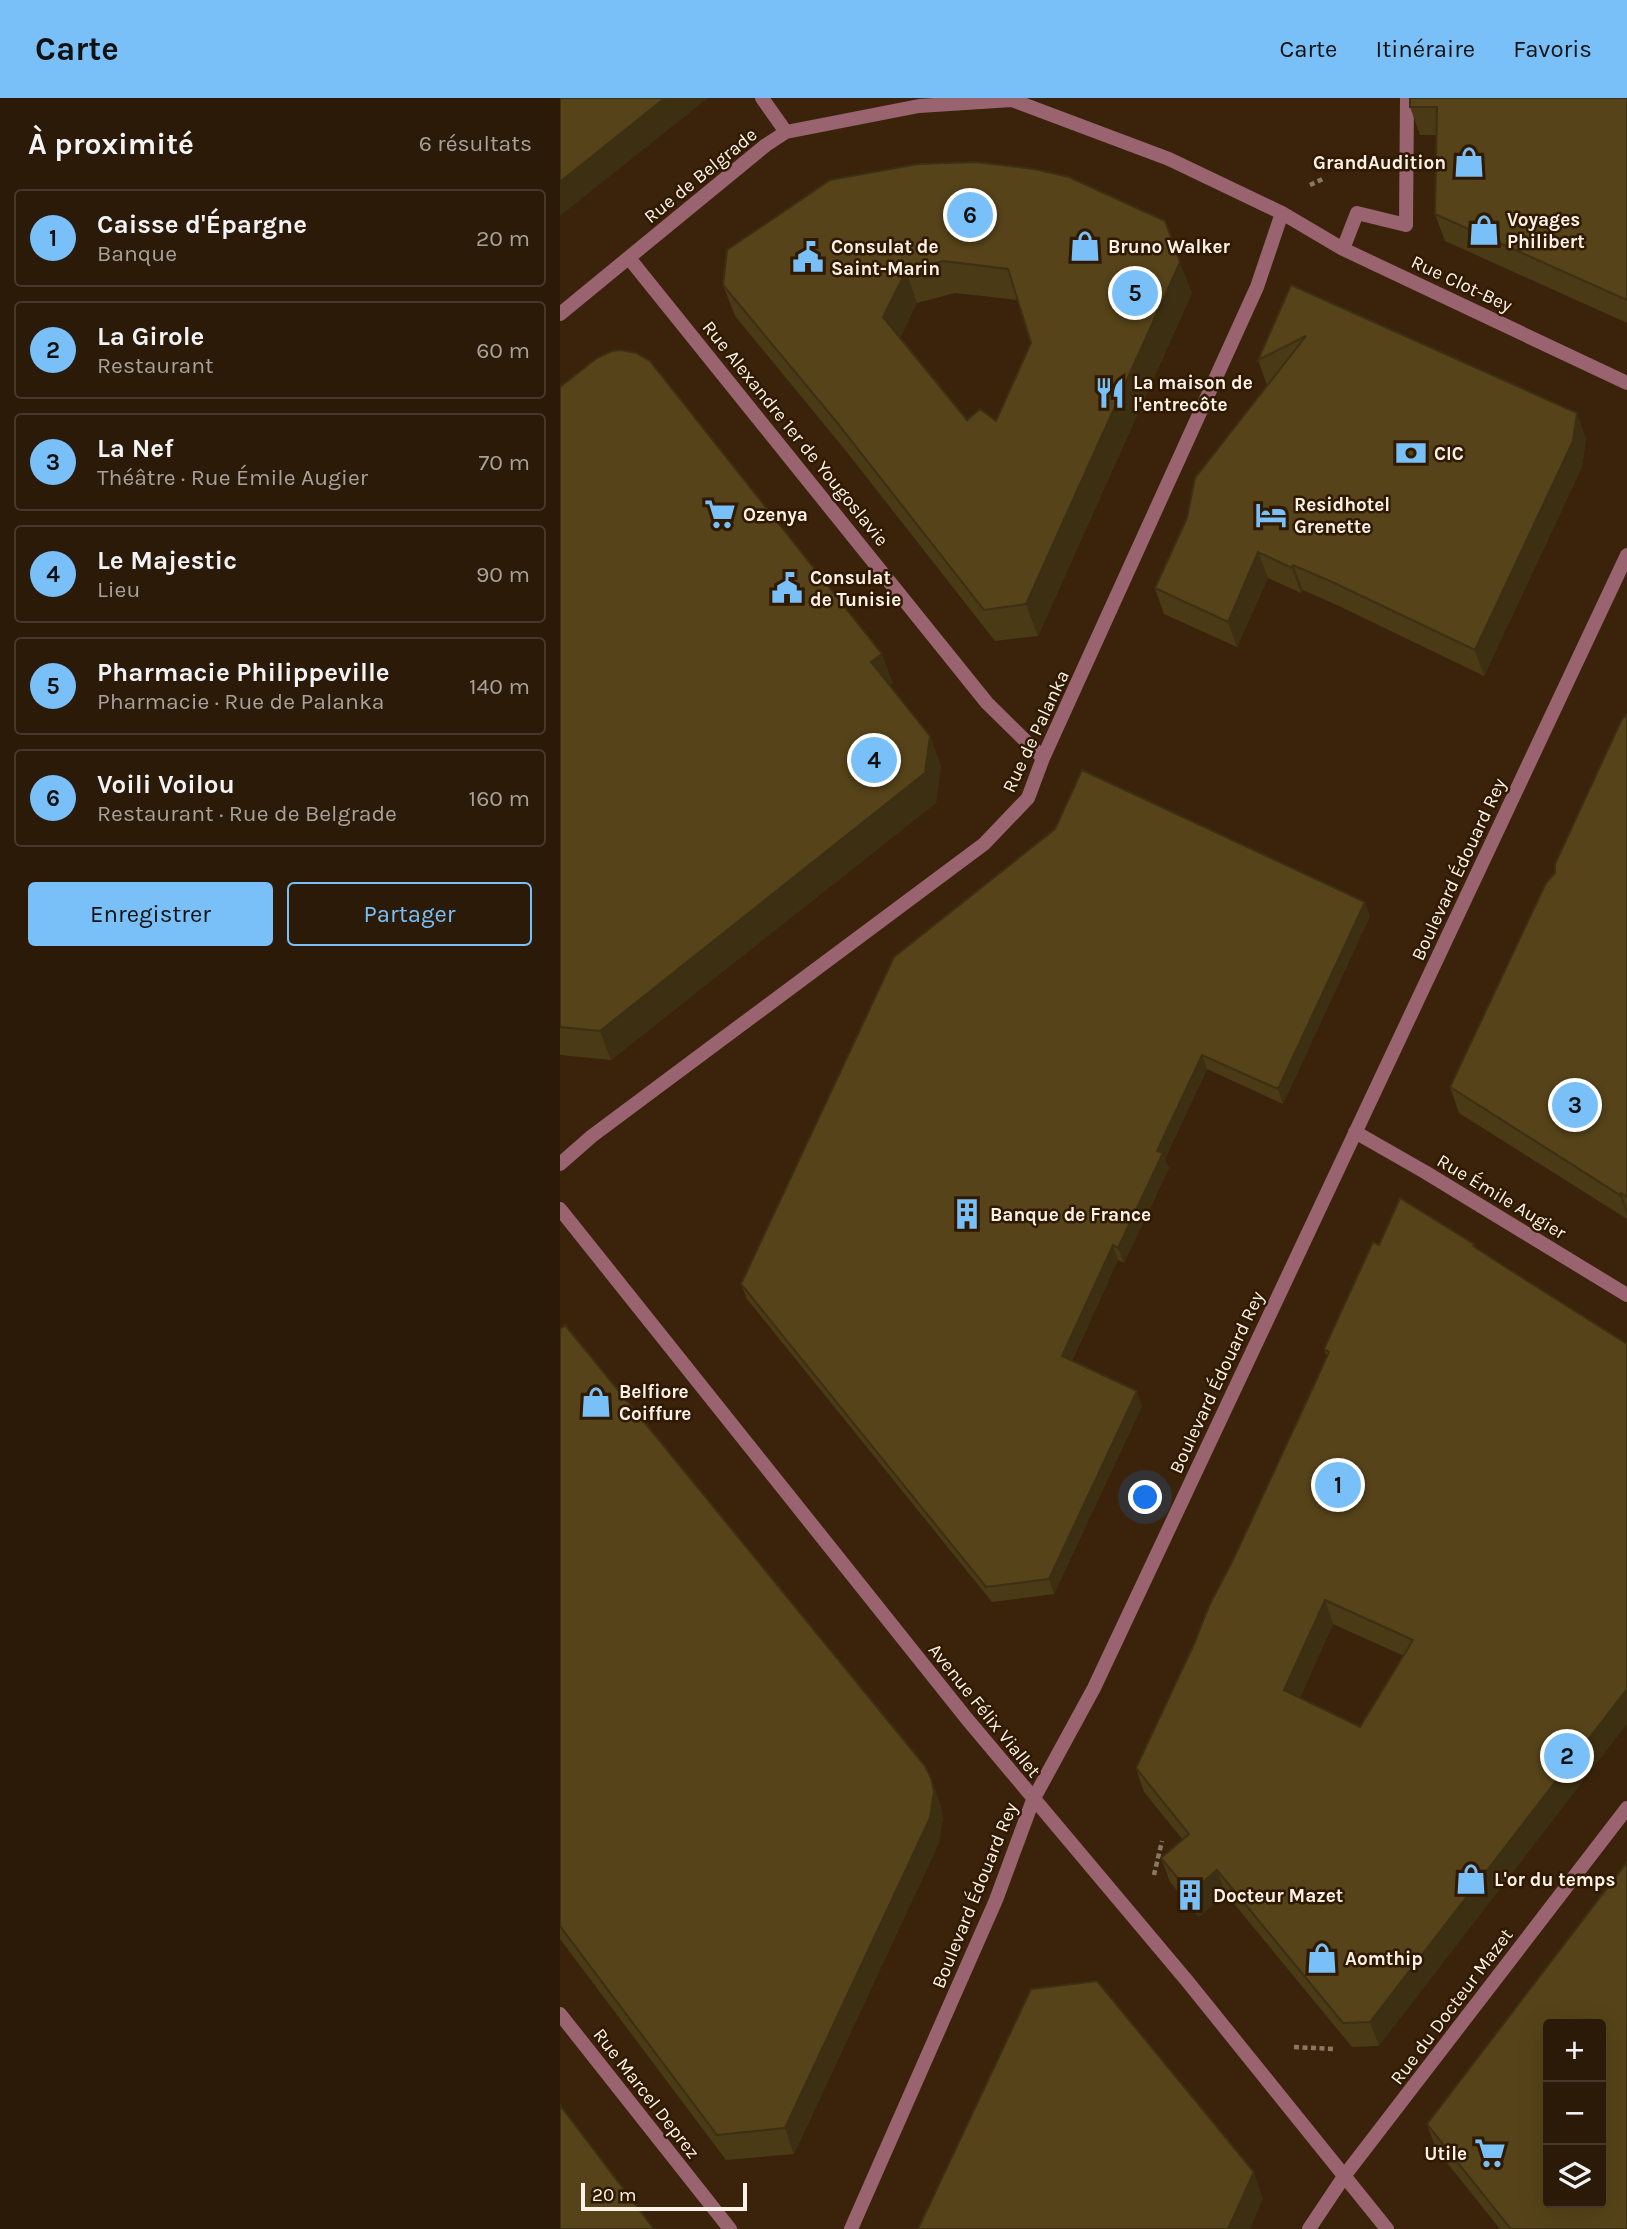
<!DOCTYPE html>
<html lang="fr">
<head>
<meta charset="utf-8">
<style>
  :root { --surface:#2c1a08; --page:#342312; --text:#f1f3f6; --muted:#a6a19c; --line:#483829; --accent:#79bff8 }
  body { margin:0; font-family:Karla,sans-serif; background:var(--page); color:var(--text) }
  .controls { position:absolute; right:21px; bottom:21px; display:grid; overflow:hidden; border-radius:7px; box-shadow:0 7px 28px #0002 }
  .controls button { width:63px; height:63px; display:grid; place-items:center; padding:0; border:0; border-bottom:2px solid var(--line); background:var(--surface); color:var(--text); font:35px sans-serif }
  .scale { position:absolute; left:21px; bottom:18px; width:166px; box-sizing:border-box; padding-left:7px; border:4px solid #fcf1e8; border-top:0; font-size:19px; line-height:24px; white-space:nowrap; color:#fcf1e8; -webkit-text-stroke:5px #301901; paint-order:stroke }
  .you { position:absolute; left:586px; top:1400px; width:24px; height:24px; margin:-18px; border:5px solid #fff; border-radius:50%; background:#1a73e8; box-shadow:0 0 0 10px #1a73e833 }
  .badge { display:grid; place-items:center; width:46px; height:46px; border-radius:50%; background:var(--accent); color:#111; font-size:23px; font-weight:700 }
  .pin { position:absolute; translate:-50% -50%; border:4px solid #fff; box-shadow:0 2px 7px #0006 }
  .list { margin:0; padding:0; list-style:none }
  h2 { display:flex; justify-content:space-between; align-items:center; height:91px; margin:0; padding:0 28px; font-size:30px }
  h2 small { font-size:23px; font-weight:400; color:var(--muted) }
  .list li { display:grid; grid-template-columns:46px 1fr auto; gap:21px; align-items:center; box-sizing:border-box; height:98px; margin:0 14px 14px; padding:0 14px; border:2px solid var(--line); border-radius:7px }
  .list b { display:block; font-size:26px; white-space:nowrap }
  .list p { margin:0; font-size:23px; white-space:nowrap; color:var(--muted) }
  .list em { font-size:23px; font-style:normal; color:var(--muted) }
  .actions { display:flex; gap:14px; padding:21px 28px }
  .actions a { flex:1; padding:16px 0; border:2px solid var(--accent); border-radius:7px; text-align:center; font-size:24px; color:var(--accent) }
  .actions .main { background:var(--accent); color:#111 }
  .icon { flex:none; width:38px; height:38px; fill:none; stroke:currentColor; stroke-width:2; stroke-linecap:round; stroke-linejoin:round }
  .map { position:relative; flex:none; width:1067px; height:2131px; overflow:hidden }
  header { display:flex; align-items:center; gap:42px; box-sizing:border-box; height:98px; padding:0 35px; background:var(--accent); color:#111 }
  header strong { font-size:33px }
  nav { display:flex; gap:38px; margin-inline-start:auto; font-size:24px }
  main { display:flex }
  aside { flex:1; background:var(--surface) }
  .map>svg:first-child { display:block }
  .lines { fill:none; stroke-linecap:round; stroke-linejoin:round }
  .path { stroke:#897765; stroke-width:4.5; stroke-dasharray:5 3.5; stroke-linecap:butt }
  .street { stroke:#996370; stroke-width:14 }
  .wall { fill:#4a3a16; fill-rule:evenodd }
  .shaded-wall { fill:#3c2f12 }
  .building { fill:#564319; stroke:#3c2f12; stroke-width:2; fill-rule:evenodd }
  .labels { text-anchor:middle; stroke-width:5; stroke-linejoin:round; paint-order:stroke }
  .poi-label { font-size:19px; font-weight:bold; fill:#fcf1e8; stroke:#301901; text-anchor:start }
  .street-label { font-size:19px; fill:#fcf1e8; stroke:#301901 }
</style>
</head>
<body>
<header>
<strong>Carte</strong>
<nav><a>Carte</a><a>Itinéraire</a><a>Favoris</a></nav>
</header>
<main>
<aside>
<h2>À proximité<small>6 résultats</small></h2>
<ul class="list">
<li><span class="badge">1</span><div><b>Caisse d'Épargne</b><p>Banque</p></div><em>20 m</em></li>
<li><span class="badge">2</span><div><b>La Girole</b><p>Restaurant</p></div><em>60 m</em></li>
<li><span class="badge">3</span><div><b>La Nef</b><p>Théâtre · Rue Émile Augier</p></div><em>70 m</em></li>
<li><span class="badge">4</span><div><b>Le Majestic</b><p>Lieu</p></div><em>90 m</em></li>
<li><span class="badge">5</span><div><b>Pharmacie Philippeville</b><p>Pharmacie · Rue de Palanka</p></div><em>140 m</em></li>
<li><span class="badge">6</span><div><b>Voili Voilou</b><p>Restaurant · Rue de Belgrade</p></div><em>160 m</em></li>
</ul>
<div class="actions"><a class="main">Enregistrer</a><a>Partager</a></div>
</aside>
<div class="map">
<svg width="1067" height="2131" viewBox="0 0 1067 2131">
  <rect width="100%" height="100%" fill="#3a230a"/>
  <g class="lines">
    <path class="path" d="M 750,87 L 765,80
      M 594,1777 L 602,1743
      M 734,1949 L 774,1951"/>
    <path class="street" d="M 202,0 L 226,34
      M 783,151 L 797,115 L 846,127 L 847,0
      M 69,160 L 427,605 L 483,660
      M 0,216 L 206,47 L 226,34 L 359,8 L 452,2 L 609,61 L 722,115 L 783,151 L 1067,285
      M 795,1034 L 865,1074 L 1067,1197
      M 0,1066 L 32,1038 L 424,746 L 468,700 L 483,660 L 697,189 L 722,115
      M 0,1111 L 407,1621 L 628,1884 L 827,2131
      M 0,1916 L 170,2131
      M 291,2131 L 436,1802 L 473,1702 L 534,1590 L 1067,457
      M 749,2131 L 785,2077 L 1067,1710"/>
  </g>
  <path class="wall" d="M 1067,0 L 1067,225 L 885,143 L 875,116 L 877,37 L 860,37 L 850,9 Z
    M 270,82 L 632,195 L 478,538 L 435,543 L 286,353 L 175,218 L 163,187 ZM 395,195 L 458,202 L 471,245 L 436,323 L 407,322 L 340,240 L 357,205 Z
    M 731,187 L 1026,340 L 1022,369 L 924,578 L 779,508 L 743,492 L 741,495 L 708,480 L 677,549 L 604,516 L 595,490 L 707,287 L 698,262 Z
    M 0,289 L 333,585 L 329,587 L 381,667 L 376,705 L 51,962 L 0,957 Z
    M 1067,616 L 1067,1121 L 899,1015 L 890,989 L 995,775 Z
    M 810,818 L 723,1006 L 647,971 L 605,1061 L 609,1070 L 564,1165 L 558,1162 L 512,1263 L 582,1308 L 494,1496 L 432,1504 L 187,1201 L 181,1186 Z
    M 914,1146 L 819,1948 L 792,1949 L 666,1796 L 639,1819 L 610,1784 L 601,1760 L 623,1742 L 584,1694 L 576,1670 L 673,1462 L 767,1259 L 764,1251 L 819,1147 ZM 773,1526 L 844,1558 L 800,1629 L 740,1600 Z
    M 0,1231 L 380,1705 L 383,1719 L 379,1745 L 234,2056 L 166,2062 L 0,1841 Z
    M 867,2026 L 1067,2131 L 940,2131 L 876,2051 Z"/>
  <path class="shaded-wall" d="M 105,0 L 148,0 L 0,118 L 0,84 Z
    M 620,164 L 632,195 L 478,538 L 466,506 Z
    M 346,173 L 357,205 L 335,251 L 323,219 Z
    M 1017,315 L 1026,340 L 1022,369 L 924,578 L 915,552 Z
    M 698,454 L 708,480 L 677,549 L 668,524 Z
    M 733,467 L 743,492 L 741,495 L 732,470 Z
    M 322,556 L 333,585 L 321,594 L 311,564 Z
    M 370,638 L 381,667 L 376,705 L 51,962 L 40,933 Z
    M 805,804 L 810,818 L 723,1006 L 718,991 Z
    M 642,957 L 647,971 L 605,1061 L 609,1070 L 564,1165 L 558,1150 L 597,1053 Z
    M 1061,1095 L 1067,1112 L 1067,1117 L 1060,1097 Z
    M 553,1147 L 558,1162 L 507,1273 L 502,1258 Z
    M 577,1293 L 582,1308 L 494,1496 L 489,1481 Z
    M 765,1502 L 773,1526 L 733,1616 L 724,1592 Z
    M 1067,1591 L 1067,1626 L 819,1948 L 810,1924 Z
    M 371,1680 L 380,1705 L 383,1719 L 379,1745 L 234,2056 L 225,2030 Z
    M 657,1772 L 666,1796 L 639,1819 L 630,1795 Z
    M 694,2074 L 703,2101 L 690,2131 L 668,2131 Z"/>
  <path class="building" d="M 0,0 L 105,0 L 0,84 Z
    M 850,0 L 1067,0 L 1067,202 L 875,116 L 877,9 L 850,9 Z
    M 416,64 L 474,71 L 509,79 L 605,123 L 620,164 L 466,506 L 424,512 L 275,322 L 163,187 L 167,152 L 270,82 L 358,66 ZM 383,163 L 448,171 L 471,245 L 436,323 L 420,311 L 407,322 L 323,219 L 346,173 Z
    M 731,187 L 1017,315 L 1013,343 L 915,552 L 770,483 L 733,467 L 732,470 L 698,454 L 668,524 L 595,490 L 627,420 L 635,380 L 746,238 L 698,262 Z
    M 61,252 L 76,255 L 90,263 L 322,556 L 311,564 L 370,638 L 365,675 L 40,933 L 0,929 L 0,289 L 37,260 L 52,253 Z
    M 1067,616 L 1067,1099 L 1061,1095 L 1060,1097 L 890,989 L 986,785 L 995,775 L 995,766 L 1062,621 Z
    M 522,672 L 805,804 L 718,991 L 642,957 L 597,1053 L 603,1055 L 558,1150 L 553,1147 L 502,1258 L 577,1293 L 489,1481 L 426,1489 L 181,1186 L 334,859 L 495,731 Z
    M 840,1100 L 914,1146 L 913,1148 L 950,1172 L 1067,1246 L 1067,1591 L 810,1924 L 783,1925 L 657,1772 L 630,1795 L 601,1760 L 629,1736 L 576,1670 L 634,1546 L 649,1508 L 673,1462 L 749,1298 L 769,1254 L 764,1251 L 813,1144 L 819,1147 ZM 765,1502 L 853,1542 L 800,1629 L 724,1592 Z
    M 5,1227 L 365,1668 L 371,1680 L 374,1694 L 370,1720 L 225,2030 L 157,2037 L 0,1828 L 0,1231 Z
    M 1067,1764 L 1067,2131 L 951,2131 L 867,2026 ZM 988,1926 L 1041,1926 L 1041,2105 L 988,2105 Z
    M 537,1883 L 694,2074 L 668,2131 L 358,2131 L 471,1891 Z
    M 0,2007 L 94,2131 L 0,2131 Z"/>
  <defs>
    <symbol id="shop-bare" viewBox="-9 -9 18 18"><path d="M-5-2.5h2.3a2.7 3.5 0 0 1 5.4 0H5L5.5 6h-11ZM-1.5-2.5h3a1.5 2.3 0 0 0-3 0Z" fill="#79bff8" stroke="#301901" stroke-width="2.5" paint-order="stroke"/></symbol>
    <symbol id="civic-bare" viewBox="-9 -9 18 18"><path d="M-.6-6.5H3V-4.5H.6V-3L4-1V1h2V6H-6V1h2V-1L-.6-3ZM-1.2 2.5V6h2.4V2.5Z" fill="#79bff8" stroke="#301901" stroke-width="2.5" paint-order="stroke"/></symbol>
    <symbol id="restaurant-bare" viewBox="-9 -9 18 18"><path d="M-5-6h1v4h1v-4h1v4h1v-4h1v5L-1.5 .5V6h-2V.5L-5-1ZM5-6V6H3V1.5H1.5Q1.5-4 5-6Z" fill="#79bff8" stroke="#301901" stroke-width="2.5" paint-order="stroke"/></symbol>
    <symbol id="bank-bare" viewBox="-9 -9 18 18"><path d="M-6-4H6V4H-6ZM0-2.3a2.3 2.3 0 1 0 0 4.6a2.3 2.3 0 1 0 0-4.6Z" fill="#79bff8" stroke="#301901" stroke-width="2.5" paint-order="stroke"/></symbol>
    <symbol id="supermarket-bare" viewBox="-9 -9 18 18"><path d="M-6-5.5h2.5l.6 2H6L4.5 2H-2.5L-4.4-4H-6ZM-1.5 3.2a1.3 1.3 0 1 0 .1 0ZM3 3.2a1.3 1.3 0 1 0 .1 0Z" fill="#79bff8" stroke="#301901" stroke-width="2.5" paint-order="stroke"/></symbol>
    <symbol id="hotel-bare" viewBox="-9 -9 18 18"><path d="M-6-4.5h1.5V1H6V5H4.5V3h-9V5H-6ZM-4 0a1.8 1.8 0 1 1 3.6 0ZM.5 0V-2.5h3Q6-2.5 6 0Z" fill="#79bff8" stroke="#301901" stroke-width="2.5" paint-order="stroke"/></symbol>
    <symbol id="building-bare" viewBox="-9 -9 18 18"><path d="M-4-6H4V6H1V3H-1V6H-4ZM-2.5-4.3h1.7v1.8h-1.7ZM.8-4.3h1.7v1.8H.8ZM-2.5-1h1.7V.8h-1.7ZM.8-1h1.7V.8H.8Z" fill="#79bff8" stroke="#301901" stroke-width="2.5" paint-order="stroke"/></symbol>
  </defs>
  <g fill-rule="evenodd">
    <use href="#shop-bare" x="887" y="42" width="44" height="44"/>
    <use href="#shop-bare" x="902" y="110" width="44" height="44"/>
    <use href="#shop-bare" x="503" y="126" width="44" height="44"/>
    <use href="#civic-bare" x="226" y="137" width="44" height="44"/>
    <use href="#restaurant-bare" x="528" y="273" width="44" height="44"/>
    <use href="#bank-bare" x="829" y="333" width="44" height="44"/>
    <use href="#supermarket-bare" x="138" y="394" width="44" height="44"/>
    <use href="#hotel-bare" x="689" y="395" width="44" height="44"/>
    <use href="#civic-bare" x="205" y="468" width="44" height="44"/>
    <use href="#building-bare" x="385" y="1094" width="44" height="44"/>
    <use href="#shop-bare" x="14" y="1282" width="44" height="44"/>
    <use href="#shop-bare" x="889" y="1759" width="44" height="44"/>
    <use href="#building-bare" x="608" y="1775" width="44" height="44"/>
    <use href="#shop-bare" x="740" y="1838" width="44" height="44"/>
    <use href="#supermarket-bare" x="908" y="2033" width="44" height="44"/>
  </g>
  <g class="labels">
    <g class="poi-label">
      <text x="886" y="71" text-anchor="end">GrandAudition</text>
      <text x="947" y="128">Voyages<tspan x="947" dy="22">Philibert</tspan></text>
      <text x="271" y="155">Consulat de<tspan x="271" dy="22">Saint-Marin</tspan></text>
      <text x="548" y="155">Bruno Walker</text>
      <text x="573" y="291">La maison de<tspan x="573" dy="22">l'entrecôte</tspan></text>
      <text x="874" y="362">CIC</text>
      <text x="734" y="413">Residhotel<tspan x="734" dy="22">Grenette</tspan></text>
      <text x="183" y="423">Ozenya</text>
      <text x="250" y="486">Consulat<tspan x="250" dy="22">de Tunisie</tspan></text>
      <text x="430" y="1123">Banque de France</text>
      <text x="59" y="1300">Belfiore<tspan x="59" dy="22">Coiffure</tspan></text>
      <text x="934" y="1788">L'or du temps</text>
      <text x="653" y="1804">Docteur Mazet</text>
      <text x="785" y="1867">Aomthip</text>
      <text x="907" y="2062" text-anchor="end">Utile</text>
    </g>
    <g class="street-label">
      <text transform="translate(140 77) rotate(-39)" y="7">Rue de Belgrade</text>
      <text transform="translate(902 185) rotate(25)" y="7">Rue Clot-Bey</text>
      <text transform="translate(236 335) rotate(51)" y="7">Rue Alexandre 1er de Yougoslavie</text>
      <text transform="translate(475 633) rotate(-65)" y="7">Rue de Palanka</text>
      <text transform="translate(898 771) rotate(-65)" y="7">Boulevard Édouard Rey</text>
      <text transform="translate(942 1098) rotate(31)" y="7">Rue Émile Augier</text>
      <text transform="translate(656 1284) rotate(-65)" y="7">Boulevard Édouard Rey</text>
      <text transform="translate(425 1612) rotate(51)" y="7">Avenue Félix Viallet</text>
      <text transform="translate(414 1797) rotate(-68)" y="7">Boulevard Édouard Rey</text>
      <text transform="translate(891 1908) rotate(-53)" y="7">Rue du Docteur Mazet</text>
      <text transform="translate(87 1995) rotate(52)" y="7">Rue Marcel Deprez</text>
    </g>
  </g>
</svg>
<div class="controls">
<button>+</button>
<button>−</button>
<button><svg class="icon" aria-label="layers" viewBox="0 0 24 24"><path d="M12 4l9 5-9 5-9-5zM3 14l9 5 9-5"/></svg></button>
</div>
<div class="scale">20 m</div>
<div class="you"></div>
<div class="pin badge" style="left:778px;top:1387px">1</div>
<div class="pin badge" style="left:1007px;top:1658px">2</div>
<div class="pin badge" style="left:1015px;top:1007px">3</div>
<div class="pin badge" style="left:314px;top:662px">4</div>
<div class="pin badge" style="left:575px;top:195px">5</div>
<div class="pin badge" style="left:410px;top:117px">6</div>
</div>
</main>
</body>
</html>
